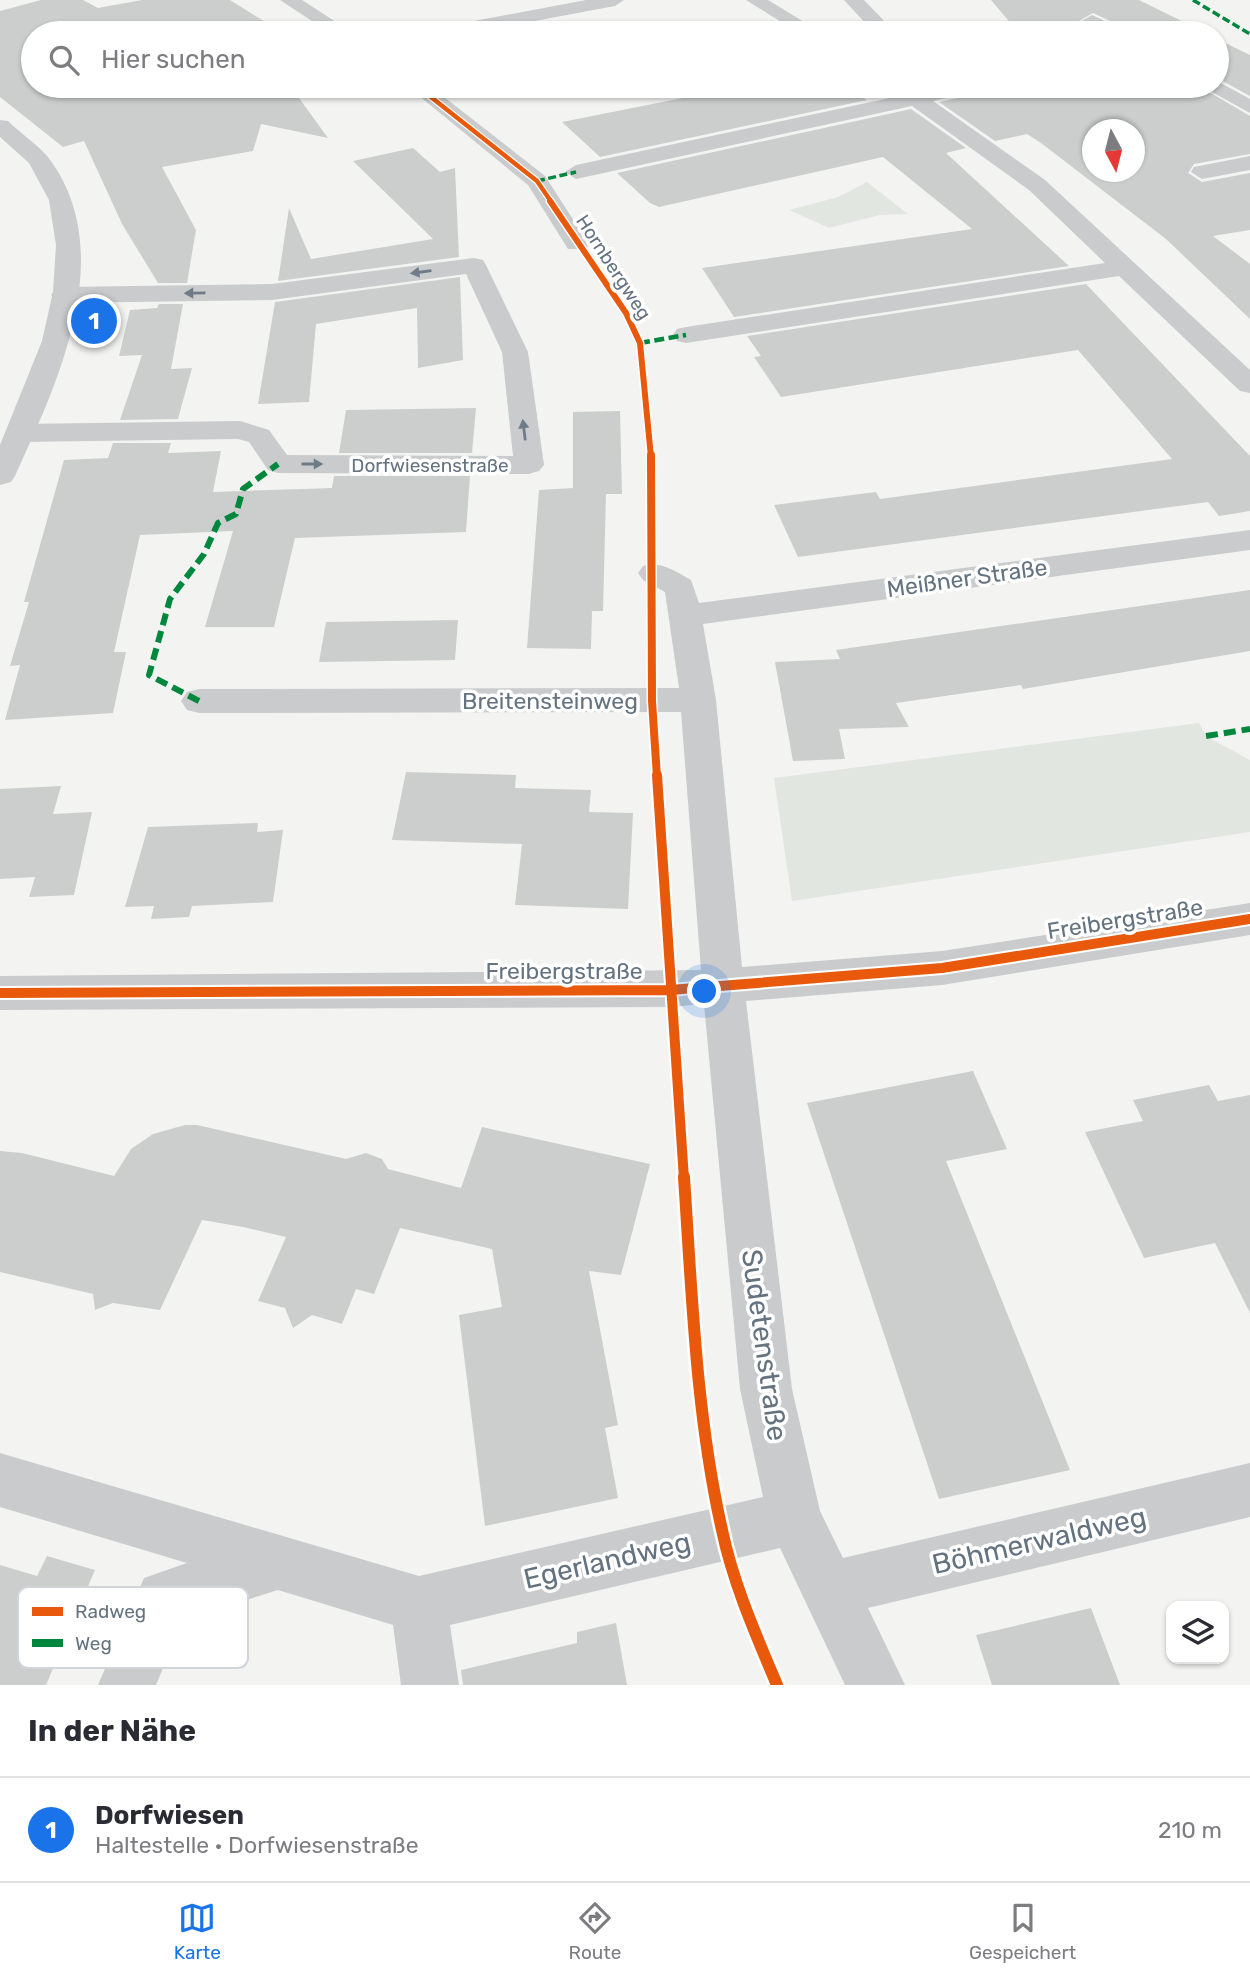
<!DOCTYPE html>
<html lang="de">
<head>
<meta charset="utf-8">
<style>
  :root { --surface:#fff; --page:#f7f7f7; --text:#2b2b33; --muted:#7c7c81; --line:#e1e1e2; --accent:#1a73e8 }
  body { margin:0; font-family:Rubik,sans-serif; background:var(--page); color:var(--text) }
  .controls { position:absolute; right:21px; bottom:21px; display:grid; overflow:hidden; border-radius:14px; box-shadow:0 2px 5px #0004 }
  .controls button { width:63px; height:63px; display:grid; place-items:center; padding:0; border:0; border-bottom:2px solid var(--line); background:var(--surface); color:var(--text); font:35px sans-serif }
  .compass { position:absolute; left:1082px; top:119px; width:63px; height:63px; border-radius:50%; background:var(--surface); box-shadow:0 2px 5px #0004; rotate:173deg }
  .you { position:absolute; left:705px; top:992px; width:24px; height:24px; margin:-18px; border:5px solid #fff; border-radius:50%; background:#1a73e8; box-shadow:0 0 0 10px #1a73e833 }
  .badge { display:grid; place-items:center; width:46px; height:46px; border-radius:50%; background:var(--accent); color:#fff; font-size:23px; font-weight:700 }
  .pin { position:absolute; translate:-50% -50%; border:4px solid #fff; box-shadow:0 2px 7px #0006 }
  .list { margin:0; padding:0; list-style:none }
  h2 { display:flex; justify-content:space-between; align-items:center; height:91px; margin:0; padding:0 28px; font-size:30px }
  h2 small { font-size:23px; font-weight:400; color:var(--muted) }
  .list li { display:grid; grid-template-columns:46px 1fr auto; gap:21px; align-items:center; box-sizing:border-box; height:105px; padding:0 28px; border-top:2px solid var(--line) }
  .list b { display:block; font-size:26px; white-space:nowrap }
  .list p { margin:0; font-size:23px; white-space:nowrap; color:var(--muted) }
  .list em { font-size:23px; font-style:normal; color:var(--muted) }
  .icon { flex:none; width:38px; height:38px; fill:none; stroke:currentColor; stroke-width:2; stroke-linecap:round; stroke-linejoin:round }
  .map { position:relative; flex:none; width:1250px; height:1685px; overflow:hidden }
  .search { position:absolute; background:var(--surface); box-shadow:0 2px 5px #0004; left:21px; right:21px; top:21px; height:77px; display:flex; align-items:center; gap:18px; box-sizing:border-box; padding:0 24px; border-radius:38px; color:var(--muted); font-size:26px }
  .sheet { height:196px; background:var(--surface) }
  nav { display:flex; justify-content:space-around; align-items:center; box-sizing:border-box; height:98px; border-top:2px solid var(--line); background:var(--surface); font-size:19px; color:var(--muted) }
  nav a { display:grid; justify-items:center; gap:4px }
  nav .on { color:var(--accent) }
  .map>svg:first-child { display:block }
  .green { fill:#e2e6e0 }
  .building { fill:#cccece; fill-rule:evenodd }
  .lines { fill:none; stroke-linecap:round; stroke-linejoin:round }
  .minor { fill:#c9cbcc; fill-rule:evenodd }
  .tertiary { fill:#c9cbcc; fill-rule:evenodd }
  .quiet-far2 { stroke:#00873e; stroke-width:3.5; stroke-dasharray:8 3.5; stroke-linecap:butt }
  .quiet-far1 { stroke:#00873e; stroke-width:4.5; stroke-dasharray:10 4.5; stroke-linecap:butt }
  .quiet { stroke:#00873e; stroke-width:6; stroke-dasharray:12 6; stroke-linecap:butt }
  .cycleway-far4-casing { stroke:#fff; stroke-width:7 }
  .cycleway-far3-casing { stroke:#fff; stroke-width:9 }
  .cycleway-far2-casing { stroke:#fff; stroke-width:11 }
  .cycleway-far1-casing { stroke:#fff; stroke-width:14 }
  .cycleway-casing { stroke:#fff; stroke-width:17 }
  .cycleway-far4 { stroke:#e8590c; stroke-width:4.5 }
  .cycleway-far3 { stroke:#e8590c; stroke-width:6 }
  .cycleway-far2 { stroke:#e8590c; stroke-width:8 }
  .cycleway-far1 { stroke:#e8590c; stroke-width:10 }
  .cycleway { stroke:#e8590c; stroke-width:12 }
  .oneway { fill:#6f7c88 }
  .labels { text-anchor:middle; stroke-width:7; stroke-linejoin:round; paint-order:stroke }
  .far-street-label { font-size:19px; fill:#657380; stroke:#fff }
  .street-label { font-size:23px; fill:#657380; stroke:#fff }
  .near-street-label { font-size:28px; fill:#657380; stroke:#fff }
  .key { fill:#fff; stroke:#d1d5d9; stroke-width:2 }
  .key-label { font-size:19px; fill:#657380 }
</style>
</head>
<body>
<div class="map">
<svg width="1250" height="1685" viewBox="0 0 1250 1685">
  <rect width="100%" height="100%" fill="#f3f4f2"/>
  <path class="green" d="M 867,182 L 908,214 L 880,215 L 829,228 L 789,210 L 838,197 Z
    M 1199,723 L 1206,736 L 1250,760 L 1250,832 L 792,901 L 774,778 Z"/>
  <path class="building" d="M 41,0 L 83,0 L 98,8 L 142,0 L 230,0 L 278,30 L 265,33 L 33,33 L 33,86 L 281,86 L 299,98 L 328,138 L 261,124 L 253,151 L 162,167 L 196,230 L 187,283 L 158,283 L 122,224 L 84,141 L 63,147 L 0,97 L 0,11 Z
    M 991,0 L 1139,0 L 1206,33 L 1128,33 L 1123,27 L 1093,13 L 1079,21 L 1096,33 L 1012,33 L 1018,32 Z
    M 1217,39 L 1250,55 L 1250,96 L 1217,78 Z
    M 743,86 L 844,86 L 867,100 L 600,157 L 562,122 Z
    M 987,86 L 1199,86 L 1250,116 L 1250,154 L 1194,164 L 1188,173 L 1202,182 L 1250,173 L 1250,230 L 1213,236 L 1250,264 L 1250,319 L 1166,239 L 1041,143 L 1027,134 L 995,141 L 939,102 L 982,93 ZM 1093,130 L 1135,130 L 1135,172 L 1093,172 Z
    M 911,109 L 966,148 L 946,153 L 1069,266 L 734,317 L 702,268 L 972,229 L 883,157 L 659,207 L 650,203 L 617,173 Z
    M 413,148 L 440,172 L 455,168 L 459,257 L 278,281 L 289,208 L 311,259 L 433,239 L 353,161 Z
    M 460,277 L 463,360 L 418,368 L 417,308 L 316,324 L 309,402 L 258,404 L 275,302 Z
    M 1086,284 L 1250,456 L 1250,511 L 1219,516 L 1208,502 L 798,557 L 774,505 L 876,492 L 880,499 L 1172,459 L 1078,350 L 781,397 L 754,357 L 761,356 L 747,336 Z
    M 159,304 L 183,304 L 171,369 L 192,368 L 178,419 L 120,420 L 142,355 L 119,356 L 130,310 L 157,308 Z
    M 476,408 L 472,453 L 339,453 L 346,410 Z
    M 620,411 L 622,494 L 606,494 L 603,611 L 592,611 L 591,649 L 527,648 L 539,490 L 573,488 L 573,412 Z
    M 113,443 L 171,443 L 168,453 L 221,451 L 213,492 L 332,488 L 334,476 L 470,476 L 466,532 L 295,538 L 274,627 L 205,627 L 233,531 L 140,535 L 114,652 L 126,652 L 113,713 L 5,720 L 20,665 L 10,666 L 29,602 L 24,602 L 64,460 L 108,458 Z
    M 1250,590 L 1250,651 L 1023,689 L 1021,685 L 896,703 L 909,727 L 839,729 L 845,759 L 793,761 L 775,662 L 840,659 L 836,650 Z
    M 458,620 L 455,660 L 319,662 L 326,622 Z
    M 406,772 L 516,775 L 515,788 L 591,790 L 589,812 L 633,813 L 628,909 L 515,905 L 522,844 L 392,840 Z
    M 61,786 L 53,814 L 92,812 L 74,895 L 29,897 L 35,877 L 0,879 L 0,789 Z
    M 258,823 L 257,832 L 283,830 L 273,902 L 192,906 L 189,917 L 151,919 L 154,906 L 125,907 L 148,827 Z
    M 973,1071 L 1007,1149 L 946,1161 L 1070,1470 L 939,1499 L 807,1103 Z
    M 1209,1085 L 1218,1101 L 1250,1095 L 1250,1313 L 1215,1243 L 1144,1258 L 1085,1132 L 1143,1121 L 1133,1100 Z
    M 185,1125 L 197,1125 L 346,1159 L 366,1153 L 382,1159 L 388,1169 L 461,1188 L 482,1127 L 650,1164 L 621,1275 L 589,1271 L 618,1425 L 605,1428 L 618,1498 L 485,1526 L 459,1315 L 502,1307 L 492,1249 L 400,1228 L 374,1294 L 356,1289 L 342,1324 L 312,1315 L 293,1328 L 285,1308 L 258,1301 L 286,1237 L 243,1227 L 202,1220 L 160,1310 L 113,1303 L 95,1310 L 93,1294 L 0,1272 L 0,1151 L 22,1153 L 114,1176 L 131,1149 L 153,1134 Z
    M 47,1556 L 95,1570 L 46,1685 L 0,1685 L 0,1565 L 37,1576 Z
    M 1091,1608 L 1120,1685 L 992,1685 L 976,1635 Z
    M 616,1623 L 627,1685 L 463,1685 L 461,1670 L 577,1643 L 577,1632 Z"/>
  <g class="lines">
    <path class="minor" d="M 280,0 L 302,0 L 353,33 L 330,33 Z
      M 586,0 L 624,0 L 615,6 L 471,33 L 432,33 L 442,27 Z
      M 746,0 L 768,0 L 822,33 L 799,33 Z
      M 844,0 L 864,0 L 890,27 L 883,33 L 860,33 L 868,26 Z
      M 1092,15 L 1122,29 L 1125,33 C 1108,34 1094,34 1082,21 Z
      M 1217,81 L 1250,99 L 1250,113 L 1201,86 L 1217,86 Z
      M 407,86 L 430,86 L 545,176 L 589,244 L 586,249 L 568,249 L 528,185 Z
      M 888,86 L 911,86 L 919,92 L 946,86 L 984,86 L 981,90 L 933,101 L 1045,180 L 1250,370 L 1250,393 L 1240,391 L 1119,276 L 686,343 L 677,341 L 673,335 L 677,329 L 686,327 L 1105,263 L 1029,190 L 912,106 L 576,179 L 565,172 L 576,165 L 899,96 Z
      M 1250,156 L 1250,170 L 1202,179 L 1191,172 L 1194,167 Z
      M 474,258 L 483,260 L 486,265 L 528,352 L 544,465 L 539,471 L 529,474 L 278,473 L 268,470 L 249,442 L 238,439 L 21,442 L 11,439 L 7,433 L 11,427 L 21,424 L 240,421 L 269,430 L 287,455 L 513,456 L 502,352 L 466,274 L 272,300 L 64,303 L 55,300 L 51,295 L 55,290 L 64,287 L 272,284 Z
      M 1250,530 L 1250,550 L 703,624 L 716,700 L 742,967 L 942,951 L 1250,903 L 1250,935 L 942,985 L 746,1001 L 792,1389 L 820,1511 L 843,1558 L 1250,1463 L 1250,1517 L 868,1608 L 905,1685 L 845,1685 L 780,1548 L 450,1625 L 459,1685 L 401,1685 L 393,1625 L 278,1590 L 183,1620 L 156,1685 L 98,1685 L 144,1578 L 187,1563 L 0,1507 L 0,1453 L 419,1576 L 763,1497 L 740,1389 L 704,1004 L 670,1007 L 0,1010 L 0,976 L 701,970 L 681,712 L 199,713 L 187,710 L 181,701 L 187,692 L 199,689 L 679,688 L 665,592 L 643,580 L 638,573 L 643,566 C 662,561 675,571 691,580 L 699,603 Z"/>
    <path class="tertiary" d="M 0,120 L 8,121 C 20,133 37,144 48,157 C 120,252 58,382 15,476 L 11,482 L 0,485 L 0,445 L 42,341 L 53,292 L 56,245 L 49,200 L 29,163 L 0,137 Z"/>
    <path class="quiet-far2" d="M 1193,0 L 1250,34
      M 537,181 L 576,172"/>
    <path class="quiet-far1" d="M 640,343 L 686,335"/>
    <path class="quiet" d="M 199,701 L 149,675 L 170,599 L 204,554 L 218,523 L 236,514 L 243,489 L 278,464
      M 1206,736 L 1250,729"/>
    <defs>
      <path id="cycleway-far4" d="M 417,86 L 537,181 L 552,203"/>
      <path id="cycleway-far3" d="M 550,201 L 626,313 L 640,343 L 651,457"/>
      <path id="cycleway-far2" d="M 651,455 L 652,701 L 657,777"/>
      <path id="cycleway-far1" d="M 657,775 L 684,1179
        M 0,993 L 670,990 L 942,968 L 1250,919"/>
      <path id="cycleway" d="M 684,1177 C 692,1296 696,1414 722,1530 C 733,1583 756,1635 777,1685"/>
    </defs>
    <use href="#cycleway-far4" class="cycleway-far4-casing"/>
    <use href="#cycleway-far3" class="cycleway-far3-casing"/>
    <use href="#cycleway-far2" class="cycleway-far2-casing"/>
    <use href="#cycleway-far1" class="cycleway-far1-casing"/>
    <use href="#cycleway" class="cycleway-casing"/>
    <use href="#cycleway-far4" class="cycleway-far4"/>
    <use href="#cycleway-far3" class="cycleway-far3"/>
    <use href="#cycleway-far2" class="cycleway-far2"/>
    <use href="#cycleway-far1" class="cycleway-far1"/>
    <use href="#cycleway" class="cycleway"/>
  </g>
  <defs><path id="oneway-solid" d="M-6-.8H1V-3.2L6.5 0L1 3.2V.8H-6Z" transform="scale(1.75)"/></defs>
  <g class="oneway">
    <use href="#oneway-solid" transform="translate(421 272) rotate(172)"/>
    <use href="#oneway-solid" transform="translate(195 293) rotate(179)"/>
    <use href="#oneway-solid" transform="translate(524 430) rotate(-97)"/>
    <use href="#oneway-solid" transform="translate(312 464)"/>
  </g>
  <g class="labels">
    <g class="far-street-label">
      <text transform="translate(614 267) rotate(57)" y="7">Hornbergweg</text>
      <text x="430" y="472">Dorfwiesenstraße</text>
    </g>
    <g class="street-label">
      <text transform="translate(967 578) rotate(-8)" y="8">Meißner Straße</text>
      <text x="550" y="709">Breitensteinweg</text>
      <text transform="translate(1125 919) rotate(-9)" y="8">Freibergstraße</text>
      <text x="564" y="979">Freibergstraße</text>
    </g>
    <g class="near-street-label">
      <text transform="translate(765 1345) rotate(82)" y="10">Sudetenstraße</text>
      <text transform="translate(1039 1540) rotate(-13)" y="10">Böhmerwaldweg</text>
      <text transform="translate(607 1560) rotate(-13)" y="10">Egerlandweg</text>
    </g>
  </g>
  <rect x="18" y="1587" width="230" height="81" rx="10" class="key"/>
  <rect x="32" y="1607" width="31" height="9" fill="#e8590c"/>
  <rect x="32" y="1639" width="31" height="8" fill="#00873e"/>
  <g class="key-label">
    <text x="75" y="1618">Radweg</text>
    <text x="75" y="1650">Weg</text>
  </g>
</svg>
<div class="controls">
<button><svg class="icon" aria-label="layers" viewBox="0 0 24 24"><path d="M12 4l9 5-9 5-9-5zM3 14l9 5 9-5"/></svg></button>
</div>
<svg class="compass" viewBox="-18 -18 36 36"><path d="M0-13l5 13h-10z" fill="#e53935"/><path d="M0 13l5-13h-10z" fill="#7c7c81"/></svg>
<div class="you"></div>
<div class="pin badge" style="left:94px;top:321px">1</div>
<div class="search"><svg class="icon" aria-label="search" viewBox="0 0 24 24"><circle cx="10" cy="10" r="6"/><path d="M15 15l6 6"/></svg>Hier suchen</div>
</div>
<section class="sheet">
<h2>In der Nähe<small></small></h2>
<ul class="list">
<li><span class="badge">1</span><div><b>Dorfwiesen</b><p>Haltestelle · Dorfwiesenstraße</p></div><em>210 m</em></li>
</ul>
</section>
<nav>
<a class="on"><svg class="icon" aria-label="map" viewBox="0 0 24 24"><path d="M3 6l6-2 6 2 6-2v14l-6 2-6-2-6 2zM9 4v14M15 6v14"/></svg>Karte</a>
<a><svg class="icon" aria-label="directions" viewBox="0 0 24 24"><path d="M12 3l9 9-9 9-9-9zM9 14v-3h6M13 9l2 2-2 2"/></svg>Route</a>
<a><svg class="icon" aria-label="saved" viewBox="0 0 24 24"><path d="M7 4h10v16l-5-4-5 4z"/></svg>Gespeichert</a>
</nav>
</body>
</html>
